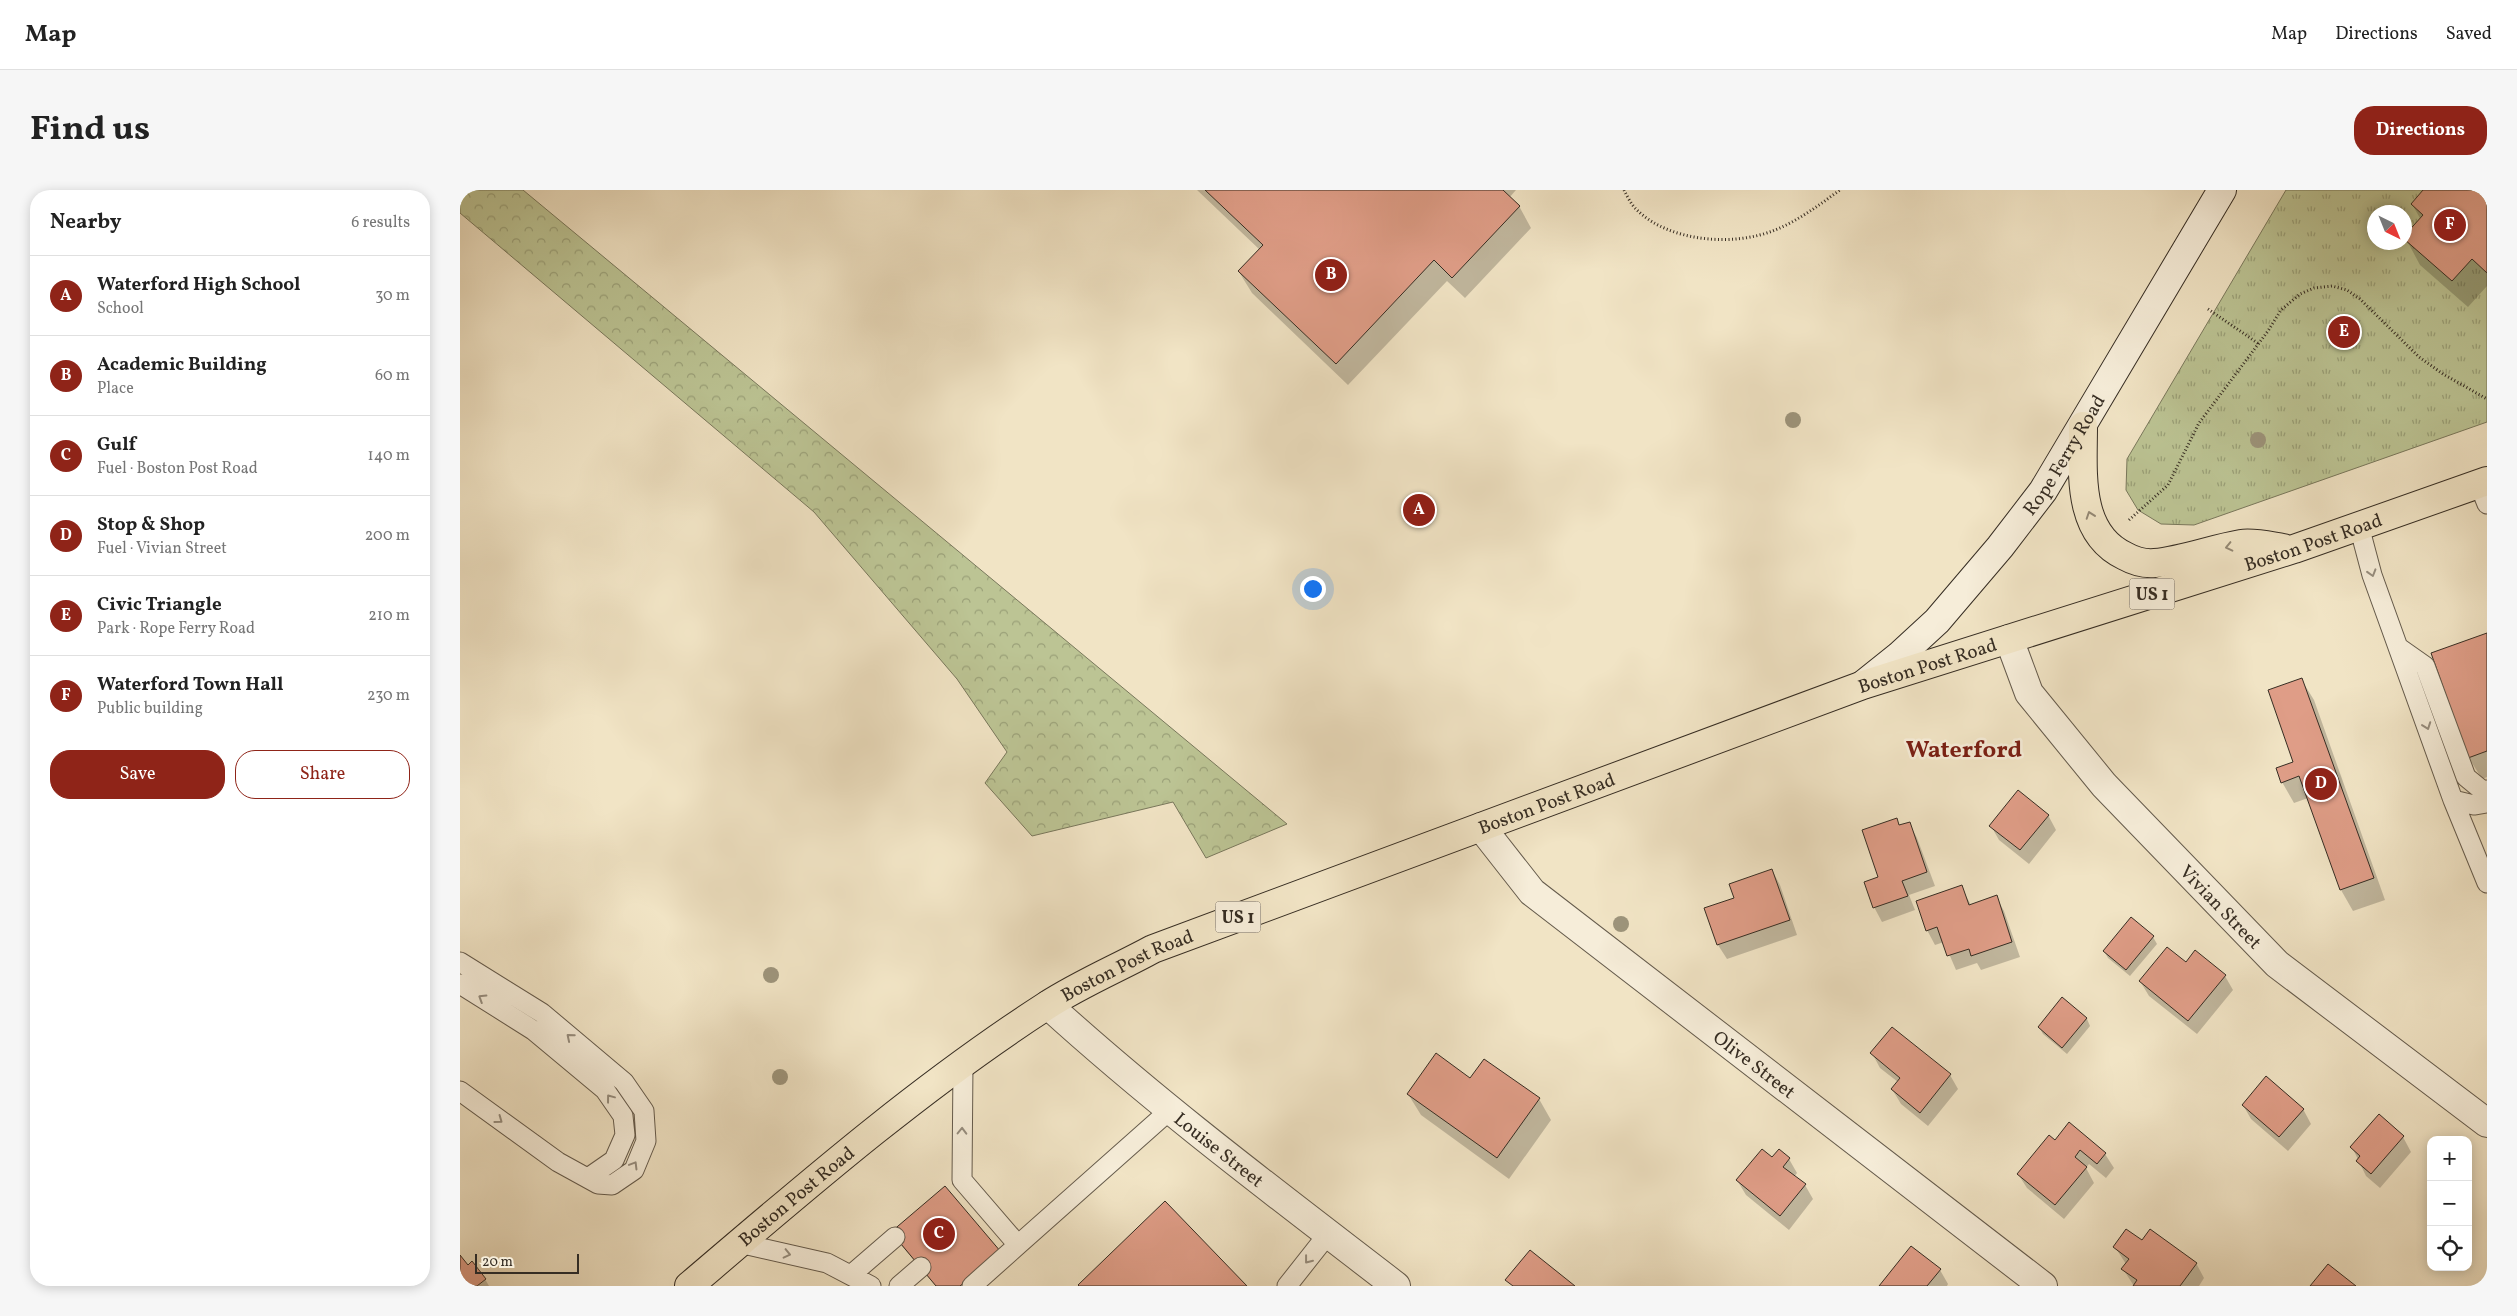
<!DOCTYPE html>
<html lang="en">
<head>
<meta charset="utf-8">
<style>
  :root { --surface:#fff; --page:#f6f6f6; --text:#222; --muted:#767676; --line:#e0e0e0; --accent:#8f2418 }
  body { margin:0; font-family:Vollkorn,serif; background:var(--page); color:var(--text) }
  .controls { position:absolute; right:15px; bottom:15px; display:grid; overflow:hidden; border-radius:10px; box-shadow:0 2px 12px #0003 }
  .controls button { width:45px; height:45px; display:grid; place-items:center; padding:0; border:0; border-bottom:1px solid var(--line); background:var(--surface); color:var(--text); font:25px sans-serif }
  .compass { position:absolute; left:1907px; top:15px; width:45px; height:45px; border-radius:50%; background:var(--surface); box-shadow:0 2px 12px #0003; rotate:137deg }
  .scale { position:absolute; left:15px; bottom:12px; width:104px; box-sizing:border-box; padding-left:5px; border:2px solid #362d23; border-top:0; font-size:14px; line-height:18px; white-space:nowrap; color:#362d23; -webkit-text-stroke:4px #f6edd9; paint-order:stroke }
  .you { position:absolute; left:852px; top:398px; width:18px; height:18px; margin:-12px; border:4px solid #fff; border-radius:50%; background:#1a73e8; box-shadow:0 0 0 8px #1a73e833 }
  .badge { display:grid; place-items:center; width:32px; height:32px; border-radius:50%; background:var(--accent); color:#fff; font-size:16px; font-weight:700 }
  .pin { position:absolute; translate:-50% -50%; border:2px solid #fff; box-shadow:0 1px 5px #0006 }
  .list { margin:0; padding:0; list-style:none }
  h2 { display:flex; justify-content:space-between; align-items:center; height:65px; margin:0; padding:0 20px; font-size:21px }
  h2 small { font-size:16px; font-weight:400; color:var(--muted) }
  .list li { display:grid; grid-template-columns:32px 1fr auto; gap:15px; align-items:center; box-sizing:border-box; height:80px; padding:0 20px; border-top:1px solid var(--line) }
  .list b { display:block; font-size:19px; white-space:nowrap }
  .list p { margin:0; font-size:16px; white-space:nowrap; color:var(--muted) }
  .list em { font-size:16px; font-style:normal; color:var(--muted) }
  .actions { display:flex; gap:10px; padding:15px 20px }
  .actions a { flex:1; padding:11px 0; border:1px solid var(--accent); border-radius:20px; text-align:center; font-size:18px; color:var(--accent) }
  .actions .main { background:var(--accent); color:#fff }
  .icon { flex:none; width:28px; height:28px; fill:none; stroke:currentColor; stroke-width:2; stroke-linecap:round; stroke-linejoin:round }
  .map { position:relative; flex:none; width:2027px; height:1096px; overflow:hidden; border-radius:20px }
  header { display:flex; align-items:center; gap:30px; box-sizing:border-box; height:70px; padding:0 25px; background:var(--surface); border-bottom:1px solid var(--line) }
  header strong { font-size:24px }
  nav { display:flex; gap:28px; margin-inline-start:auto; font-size:18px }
  .intro { display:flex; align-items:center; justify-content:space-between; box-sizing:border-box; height:120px; padding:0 30px }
  h1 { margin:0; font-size:35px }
  .button { padding:12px 22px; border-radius:20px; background:var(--accent); color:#fff; font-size:18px; font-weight:700 }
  main { display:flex; gap:30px; padding:0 30px }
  aside { flex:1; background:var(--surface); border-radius:20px; box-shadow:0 2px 12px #0003 }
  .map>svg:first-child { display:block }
  .forest { fill:url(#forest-crowns); stroke:#79785c }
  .park { fill:url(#park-tufts); stroke:#79785c; fill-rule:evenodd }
  .shadow { fill:#0003 }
  .building { fill:#df9d87; stroke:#362d23 }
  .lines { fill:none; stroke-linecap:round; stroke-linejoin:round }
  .lane-casing { stroke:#655b4c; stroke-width:21 }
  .street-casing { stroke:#655b4c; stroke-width:30 }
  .secondary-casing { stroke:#362d23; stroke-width:30 }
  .primary-casing { stroke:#362d23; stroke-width:30 }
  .path { stroke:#362d23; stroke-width:3; stroke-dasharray:1 2.5; stroke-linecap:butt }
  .lane { stroke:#f6edd9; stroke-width:19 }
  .street { stroke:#f6edd9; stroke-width:28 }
  .secondary { stroke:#f6edd9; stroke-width:28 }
  .primary { stroke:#f1e4c5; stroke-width:28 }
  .tree { fill:#9d947b }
  .oneway { stroke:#948874 }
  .oneway2 { stroke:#968d7e }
  .labels { text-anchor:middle; stroke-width:5; stroke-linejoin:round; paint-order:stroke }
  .shield { fill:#f6edd9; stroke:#70675a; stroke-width:1 }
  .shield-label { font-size:18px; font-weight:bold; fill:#362d23 }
  .street-label { font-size:19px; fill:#362d23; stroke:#f6edd9 }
  .district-label { font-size:24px; font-weight:bold; fill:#7a1f14; stroke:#f6edd9 }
</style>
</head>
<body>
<header>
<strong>Map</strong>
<nav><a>Map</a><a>Directions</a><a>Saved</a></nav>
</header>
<div class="intro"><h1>Find us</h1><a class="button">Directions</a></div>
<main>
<aside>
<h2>Nearby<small>6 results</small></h2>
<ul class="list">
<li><span class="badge">A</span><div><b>Waterford High School</b><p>School</p></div><em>30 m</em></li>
<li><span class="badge">B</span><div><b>Academic Building</b><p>Place</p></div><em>60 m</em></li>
<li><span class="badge">C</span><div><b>Gulf</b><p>Fuel · Boston Post Road</p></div><em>140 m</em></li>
<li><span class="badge">D</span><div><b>Stop &amp; Shop</b><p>Fuel · Vivian Street</p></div><em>200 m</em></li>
<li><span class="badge">E</span><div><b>Civic Triangle</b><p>Park · Rope Ferry Road</p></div><em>210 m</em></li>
<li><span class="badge">F</span><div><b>Waterford Town Hall</b><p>Public building</p></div><em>230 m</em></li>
</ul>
<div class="actions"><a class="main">Save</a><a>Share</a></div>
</aside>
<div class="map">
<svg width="2027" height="1096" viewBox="0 0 2027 1096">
  <defs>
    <pattern id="forest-crowns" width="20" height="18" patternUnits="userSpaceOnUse" patternTransform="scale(1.25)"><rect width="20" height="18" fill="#bcc494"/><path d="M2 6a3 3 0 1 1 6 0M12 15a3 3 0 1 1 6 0" fill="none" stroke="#9aa078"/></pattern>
    <pattern id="park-tufts" width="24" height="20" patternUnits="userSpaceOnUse" patternTransform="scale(1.25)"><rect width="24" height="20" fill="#bcc494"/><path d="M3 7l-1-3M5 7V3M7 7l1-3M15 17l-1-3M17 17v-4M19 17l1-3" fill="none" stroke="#9aa078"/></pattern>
  </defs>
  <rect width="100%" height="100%" fill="#f1e4c5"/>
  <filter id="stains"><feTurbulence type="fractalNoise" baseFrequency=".004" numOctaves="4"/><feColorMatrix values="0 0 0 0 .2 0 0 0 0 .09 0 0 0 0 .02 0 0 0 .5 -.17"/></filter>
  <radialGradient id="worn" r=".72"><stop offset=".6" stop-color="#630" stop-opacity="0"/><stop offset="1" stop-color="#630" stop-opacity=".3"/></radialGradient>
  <path class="forest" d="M 0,0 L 63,0 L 827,634 L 746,668 L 713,612 L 572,646 L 525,593 L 547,562 L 497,489 L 354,322 L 0,23 Z"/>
  <path class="park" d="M 1826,0 L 2027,0 L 2027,232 L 1734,335 L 1701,334 L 1678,320 L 1666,300 L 1667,269 ZM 1914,22 L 1944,22 L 1944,52 L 1914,52 Z"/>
  <path class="shadow" d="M 737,0 L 1056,0 L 1049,8 L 1059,16 L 1071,38 L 1005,108 L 987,91 L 888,195 L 792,103 L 779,82 L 800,60 Z
    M 1965,0 L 2027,0 L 2027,96 L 2008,117 L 1960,75 L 1945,47 L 1961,30 L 1952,14 Z
    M 2027,444 L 2027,587 L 2022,589 L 2009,568 L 1972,464 Z
    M 1841,489 L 1854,510 L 1925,710 L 1893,721 L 1881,700 L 1848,608 L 1834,613 L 1822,592 L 1835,572 Z
    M 1588,625 L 1596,640 L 1569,674 L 1539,650 L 1531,636 Z
    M 1436,629 L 1440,636 L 1449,633 L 1457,648 L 1475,696 L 1449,705 L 1455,720 L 1422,732 L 1414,717 Z
    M 1312,680 L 1320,695 L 1337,745 L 1267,769 L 1258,755 L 1246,719 L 1275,709 Z
    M 1501,697 L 1511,715 L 1536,707 L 1544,721 L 1560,767 L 1521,780 L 1517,773 L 1496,780 L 1484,752 L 1475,755 L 1467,740 Z
    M 1693,747 L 1697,754 L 1670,786 L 1648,768 L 1644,761 Z
    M 1726,774 L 1765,786 L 1773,800 L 1737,844 L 1689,806 L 1680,791 Z
    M 1602,809 L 1627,829 L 1630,836 L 1607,864 L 1583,844 L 1579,837 Z
    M 1412,863 L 1490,885 L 1498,899 L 1468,936 L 1441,914 L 1432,899 L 1438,892 L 1420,878 Z
    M 1011,890 L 1079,909 L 1091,930 L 1049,989 L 961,925 L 948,904 Z
    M 1783,915 L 1843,919 L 1851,934 L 1828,961 L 1791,929 Z
    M 1919,926 L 1943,947 L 1951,962 L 1920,998 L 1906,986 L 1892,957 Z
    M 1609,934 L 1645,964 L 1654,978 L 1646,988 L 1629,974 L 1626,978 L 1634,993 L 1604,1029 L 1567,998 L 1558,984 L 1595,951 Z
    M 1329,969 L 1337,983 L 1334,987 L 1345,995 L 1353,1009 L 1329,1040 L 1286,1005 L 1277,990 Z
    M 436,1049 L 512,1096 L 476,1096 Z
    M 1682,1052 L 1736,1073 L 1744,1088 L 1739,1096 L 1674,1096 L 1663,1079 L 1666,1074 L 1655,1057 Z
    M 0,1067 L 8,1077 L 25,1089 L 29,1096 L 0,1096 Z
    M 1480,1080 L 1488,1094 L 1487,1096 L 1421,1096 Z"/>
  <path class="building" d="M 745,0 L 1043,0 L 1060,16 L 992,88 L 974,70 L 876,174 L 778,81 L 803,55 Z
    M 1963,0 L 2027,0 L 2027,83 L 2012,69 L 1992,91 L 1944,49 L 1944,46 L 1963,25 L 1951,14 Z
    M 2027,443 L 2027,561 L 2008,568 L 1971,463 Z
    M 1842,488 L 1914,688 L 1880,700 L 1839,586 L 1821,593 L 1816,578 L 1833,572 L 1808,500 Z
    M 1558,600 L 1589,625 L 1560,660 L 1529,636 Z
    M 1437,628 L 1439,635 L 1450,632 L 1467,682 L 1442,691 L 1448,706 L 1413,718 L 1404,692 L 1418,687 L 1402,640 Z
    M 1312,679 L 1330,730 L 1257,755 L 1244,718 L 1274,708 L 1269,694 Z
    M 1502,695 L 1509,715 L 1537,705 L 1552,752 L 1511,766 L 1509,759 L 1487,766 L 1477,737 L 1466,741 L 1456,711 Z
    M 1671,727 L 1694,746 L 1666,780 L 1643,761 Z
    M 1707,757 L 1726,772 L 1735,760 L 1766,785 L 1728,831 L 1679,791 Z
    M 1602,807 L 1627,828 L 1602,858 L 1578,837 Z
    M 1432,837 L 1491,884 L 1460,923 L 1431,899 L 1440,888 L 1410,863 Z
    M 976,863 L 1010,888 L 1024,869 L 1080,908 L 1037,968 L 947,904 Z
    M 1806,886 L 1844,919 L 1819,947 L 1782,915 Z
    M 1919,924 L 1944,946 L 1911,984 L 1896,971 L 1900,966 L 1890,957 Z
    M 1609,932 L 1646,963 L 1637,974 L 1620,960 L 1615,967 L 1627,977 L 1595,1015 L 1557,984 L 1589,945 L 1595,950 Z
    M 1302,959 L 1312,967 L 1319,959 L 1330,968 L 1323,977 L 1346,994 L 1320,1026 L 1276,990 Z
    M 485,996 L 541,1062 L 500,1096 L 476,1096 L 431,1042 Z
    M 705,1011 L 787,1096 L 619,1096 L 618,1095 Z
    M 1666,1039 L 1682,1050 L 1690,1039 L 1737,1073 L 1720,1096 L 1673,1096 L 1677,1090 L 1661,1079 L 1669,1069 L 1653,1057 Z
    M 1451,1056 L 1481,1079 L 1467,1096 L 1419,1096 Z
    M 1070,1060 L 1115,1096 L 1053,1096 L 1045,1090 Z
    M 0,1065 L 8,1075 L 12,1071 L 26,1089 L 17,1096 L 0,1096 Z
    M 1868,1074 L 1896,1096 L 1850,1096 Z"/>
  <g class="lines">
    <defs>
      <path id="lane" d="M 2019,294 L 2027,314
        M 1899,336 L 1912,385 L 1993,610 L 2014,615 L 2027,613
        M 1938,457 L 1965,476 L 2006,587 L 2023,601 L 2027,600
        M 1993,610 L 2027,693
        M 0,772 L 82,823 L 164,892 L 184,921 L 186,951 L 174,980 L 152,995 L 138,994 L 98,972 L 0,901
        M 0,794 L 73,840 L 145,900 L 163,926 L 165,945 L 154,970 L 128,988
        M 503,874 L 502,990 L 558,1055 L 512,1096
        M 279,1053 L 367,1073 L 411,1096
        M 558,1055 L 710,920
        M 391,1085 L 435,1047
        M 439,1096 L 461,1077
        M 827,1096 L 868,1044"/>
      <g id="street">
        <path id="s1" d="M 1549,449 L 1569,503 L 1644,595 L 1817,774 L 2027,933"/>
        <path id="s2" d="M 1021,637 L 1072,702 L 1583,1096"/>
        <path id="s3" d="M 588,815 C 699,916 818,1005 936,1096"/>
      </g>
      <g id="secondary">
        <path id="s4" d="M 1404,494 L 1439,466 L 1477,431 L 1540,357 L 1583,301 L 1762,0"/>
      </g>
      <g id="primary">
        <path d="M 1623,236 C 1623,281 1616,343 1665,366 C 1674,371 1685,374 1695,373 C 1724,370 1752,359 1781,354 C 1794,352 1810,356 1823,358"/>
        <path id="s5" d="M 229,1096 C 344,998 459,898 586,816 C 620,794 658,778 693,759 L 1403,495 L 1834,359 L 2027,291"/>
      </g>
    </defs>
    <use href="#lane" class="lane-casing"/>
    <use href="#street" class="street-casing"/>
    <use href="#secondary" class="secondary-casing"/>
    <use href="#primary" class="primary-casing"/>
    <path class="path" d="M 1164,0 C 1167,6 1171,14 1176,19 C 1208,52 1274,57 1315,40 C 1338,31 1359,15 1380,0
      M 1748,119 L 1799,154
      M 1669,330 L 1708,295 L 1739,233 L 1808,141 L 1821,120 L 1840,104 L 1854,98 L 1872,96 L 1887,100 L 1900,109 L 1959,167 L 1983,184 L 2027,209"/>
    <use href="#lane" class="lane"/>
    <use href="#street" class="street"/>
    <use href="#secondary" class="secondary"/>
    <use href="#primary" class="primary"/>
  </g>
  <g class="tree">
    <circle cx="1333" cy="230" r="8"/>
    <circle cx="1798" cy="250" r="8"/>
    <circle cx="1161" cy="734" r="8"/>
    <circle cx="311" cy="785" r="8"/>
    <circle cx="320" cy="887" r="8"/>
  </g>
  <defs><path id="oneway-chevron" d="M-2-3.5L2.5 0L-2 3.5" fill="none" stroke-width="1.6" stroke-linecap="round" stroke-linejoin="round" transform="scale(1.25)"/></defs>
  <g class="oneway">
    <use href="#oneway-chevron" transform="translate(1630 325) rotate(-109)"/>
    <use href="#oneway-chevron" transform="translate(1769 357) rotate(167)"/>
  </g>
  <g class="oneway2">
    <use href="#oneway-chevron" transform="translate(1912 383) rotate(73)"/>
    <use href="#oneway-chevron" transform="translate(1967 536) rotate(70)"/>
    <use href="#oneway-chevron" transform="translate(22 808) rotate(-148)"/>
    <use href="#oneway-chevron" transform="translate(110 847) rotate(-140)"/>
    <use href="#oneway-chevron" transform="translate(150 908) rotate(-127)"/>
    <use href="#oneway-chevron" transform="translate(39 930) rotate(36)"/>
    <use href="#oneway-chevron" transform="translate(502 941) rotate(-89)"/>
    <use href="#oneway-chevron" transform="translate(174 975) rotate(-59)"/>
    <use href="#oneway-chevron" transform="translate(327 1064) rotate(13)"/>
    <use href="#oneway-chevron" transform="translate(848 1070) rotate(128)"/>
  </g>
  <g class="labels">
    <g class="shield">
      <rect x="1669.5" y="388.5" width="45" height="31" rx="4"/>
      <rect x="755.5" y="711.5" width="45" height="31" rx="4"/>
    </g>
    <g class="shield-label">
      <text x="1692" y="410">US 1</text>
      <text x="778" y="733">US 1</text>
    </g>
    <g class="street-label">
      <text dy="7" stroke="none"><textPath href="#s4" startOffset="306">Rope Ferry Road</textPath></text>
      <text dy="7" stroke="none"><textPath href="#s5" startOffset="1805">Boston Post Road</textPath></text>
      <text dy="7" stroke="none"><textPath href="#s5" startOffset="1400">Boston Post Road</textPath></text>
      <text dy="7" stroke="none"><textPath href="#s5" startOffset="995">Boston Post Road</textPath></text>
      <text dy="7" stroke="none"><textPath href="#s1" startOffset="345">Vivian Street</textPath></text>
      <text dy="7" stroke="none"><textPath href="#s5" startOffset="545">Boston Post Road</textPath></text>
      <text dy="7" stroke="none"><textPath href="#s2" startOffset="364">Olive Street</textPath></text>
      <text dy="7" stroke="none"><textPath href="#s3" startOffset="224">Louise Street</textPath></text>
      <text dy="7" stroke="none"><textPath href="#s5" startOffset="140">Boston Post Road</textPath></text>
    </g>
    <g class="district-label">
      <text x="1504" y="567">Waterford</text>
    </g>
  </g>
  <rect width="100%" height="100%" filter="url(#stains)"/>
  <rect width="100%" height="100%" fill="url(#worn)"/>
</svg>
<div class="controls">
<button>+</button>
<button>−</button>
<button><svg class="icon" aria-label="locate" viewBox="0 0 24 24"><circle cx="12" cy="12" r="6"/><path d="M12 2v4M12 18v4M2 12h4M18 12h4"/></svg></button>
</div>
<svg class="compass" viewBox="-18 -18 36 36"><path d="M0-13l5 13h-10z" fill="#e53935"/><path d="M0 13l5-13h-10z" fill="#767676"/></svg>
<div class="scale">20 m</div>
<div class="you"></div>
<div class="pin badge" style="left:959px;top:320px">A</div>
<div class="pin badge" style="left:871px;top:85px">B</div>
<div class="pin badge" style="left:479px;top:1044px">C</div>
<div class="pin badge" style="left:1861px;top:594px">D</div>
<div class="pin badge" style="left:1884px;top:142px">E</div>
<div class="pin badge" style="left:1990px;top:35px">F</div>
</div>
</main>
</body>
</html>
